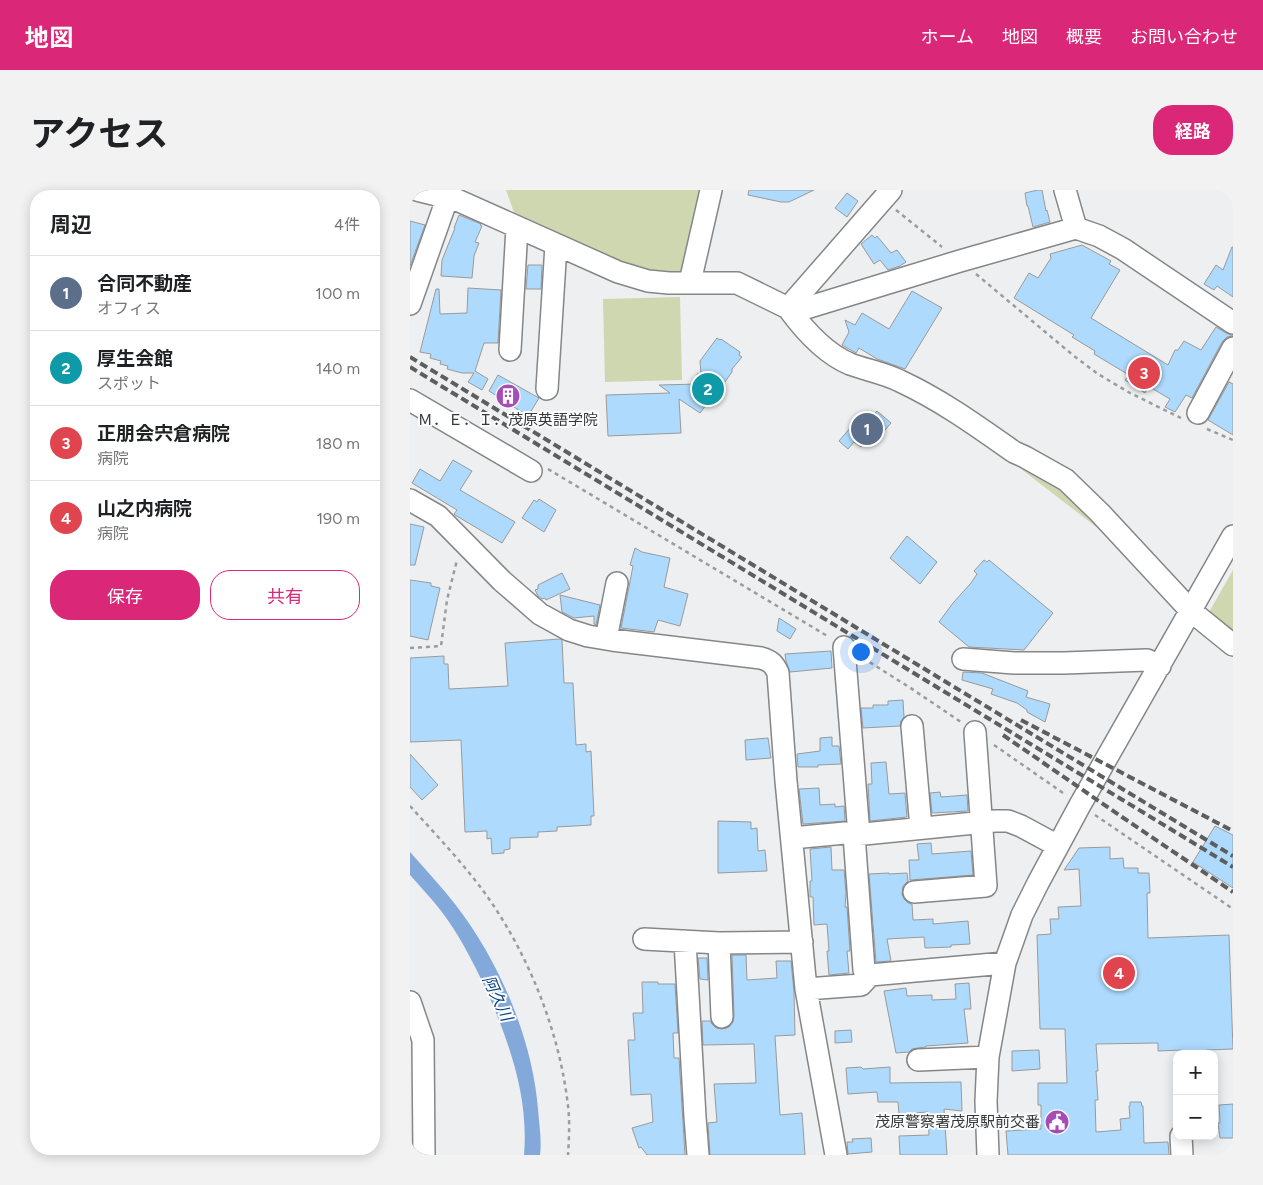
<!DOCTYPE html>
<html lang="ja">
<head>
<meta charset="utf-8">
<style>
  :root { --surface:#fff; --page:#f2f2f2; --text:#202124; --muted:#757577; --line:#e0e0e0; --accent:#db2777 }
  body { margin:0; font-family:Figtree,"Noto Sans JP",sans-serif; background:var(--page); color:var(--text) }
  .controls { position:absolute; right:15px; bottom:15px; display:grid; overflow:hidden; border-radius:10px; box-shadow:0 2px 12px #0003 }
  .controls button { width:45px; height:45px; display:grid; place-items:center; padding:0; border:0; border-bottom:1px solid var(--line); background:var(--surface); color:var(--text); font:25px sans-serif }
  .you { position:absolute; left:450px; top:461px; width:18px; height:18px; margin:-12px; border:4px solid #fff; border-radius:50%; background:#1a73e8; box-shadow:0 0 0 8px #1a73e833 }
  .badge { display:grid; place-items:center; width:32px; height:32px; border-radius:50%; background:var(--accent); color:#fff; font-size:16px; font-weight:700 }
  .pin { position:absolute; translate:-50% -50%; border:2px solid #fff; box-shadow:0 1px 5px #0006 }
  .list { margin:0; padding:0; list-style:none }
  h2 { display:flex; justify-content:space-between; align-items:center; height:65px; margin:0; padding:0 20px; font-size:21px }
  h2 small { font-size:16px; font-weight:400; color:var(--muted) }
  .list li { display:grid; grid-template-columns:32px 1fr auto; gap:15px; align-items:center; box-sizing:border-box; height:75px; padding:0 20px; border-top:1px solid var(--line) }
  .list b { display:block; font-size:19px; white-space:nowrap }
  .list p { margin:0; font-size:16px; white-space:nowrap; color:var(--muted) }
  .list em { font-size:16px; font-style:normal; color:var(--muted) }
  .actions { display:flex; gap:10px; padding:15px 20px }
  .actions a { flex:1; padding:11px 0; border:1px solid var(--accent); border-radius:20px; text-align:center; font-size:18px; color:var(--accent) }
  .actions .main { background:var(--accent); color:#fff }
  .map { position:relative; flex:none; width:823px; height:965px; overflow:hidden; border-radius:20px }
  header { display:flex; align-items:center; gap:30px; box-sizing:border-box; height:70px; padding:0 25px; background:var(--accent); color:#fff }
  header strong { font-size:24px }
  nav { display:flex; gap:28px; margin-inline-start:auto; font-size:18px }
  .intro { display:flex; align-items:center; justify-content:space-between; box-sizing:border-box; height:120px; padding:0 30px }
  h1 { margin:0; font-size:35px }
  .button { padding:12px 22px; border-radius:20px; background:var(--accent); color:#fff; font-size:18px; font-weight:700 }
  main { display:flex; gap:30px; padding:0 30px }
  aside { flex:1; background:var(--surface); border-radius:20px; box-shadow:0 2px 12px #0003 }
  .map>svg:first-child { display:block }
  .green { fill:#cfd7b1 }
  .water { fill:#82a9da }
  .building { fill:#aedafd; stroke:#999a9b }
  .lines { fill:none; stroke-linecap:round; stroke-linejoin:round }
  .minor-casing { stroke:#858687; stroke-width:24 }
  .path { stroke:#9b9c9d; stroke-width:2.5; stroke-dasharray:4 4; stroke-linecap:butt }
  .minor { stroke:#fff; stroke-width:21 }
  .rail { stroke:#5e5e5f; stroke-width:4; stroke-dasharray:8 4; stroke-linecap:butt }
  .labels { text-anchor:middle; stroke-width:4; stroke-linejoin:round; paint-order:stroke }
  .poi-label { font-size:15px; fill:#383839; stroke:#fbfcfd }
  .water-label { font-size:16px; font-style:italic; fill:#104480; stroke:#fbfcfd }
</style>
</head>
<body>
<header>
<strong>地図</strong>
<nav><a>ホーム</a><a>地図</a><a>概要</a><a>お問い合わせ</a></nav>
</header>
<div class="intro"><h1>アクセス</h1><a class="button">経路</a></div>
<main>
<aside>
<h2>周辺<small>4件</small></h2>
<ul class="list">
<li><span class="badge" style="background:#5c6f8a">1</span><div><b>合同不動産</b><p>オフィス</p></div><em>100 m</em></li>
<li><span class="badge" style="background:#0f9aa8">2</span><div><b>厚生会館</b><p>スポット</p></div><em>140 m</em></li>
<li><span class="badge" style="background:#e0444e">3</span><div><b>正朋会宍倉病院</b><p>病院</p></div><em>180 m</em></li>
<li><span class="badge" style="background:#e0444e">4</span><div><b>山之内病院</b><p>病院</p></div><em>190 m</em></li>
</ul>
<div class="actions"><a class="main">保存</a><a>共有</a></div>
</aside>
<div class="map">
<svg width="823" height="965" viewBox="0 0 823 965">
  <rect width="100%" height="100%" fill="#edeff0"/>
  <path class="green" d="M 96,0 L 294,0 L 271,86 L 237,85 L 105,25 Z
    M 270,107 L 272,190 L 195,192 L 193,109 Z
    M 532,218 L 653,294 L 720,363 Z
    M 823,380 L 823,443 L 798,424 Z"/>
  <path class="water" d="M 0,662 C 15,679 31,696 45,714 C 89,771 122,847 128,919 C 129,934 132,950 130,965 L 114,965 C 119,906 99,852 76,799 C 62,770 48,742 28,717 C 19,706 9,695 0,685 Z"/>
  <path class="building" d="M 339,0 L 404,0 L 379,12 L 371,12 L 338,5 Z
    M 628,0 L 632,0 L 636,21 L 637,20 L 640,32 L 623,37 L 618,16 L 617,16 L 615,3 Z
    M 437,3 L 448,11 L 437,27 L 425,18 Z
    M 49,25 L 71,34 L 70,35 L 72,36 L 65,52 L 69,53 L 64,66 L 62,88 L 31,86 L 32,70 L 45,38 L 44,38 Z
    M 0,31 L 15,35 L 0,76 Z
    M 462,45 L 465,48 L 467,46 L 481,63 L 487,60 L 496,72 L 490,76 L 478,80 L 470,70 L 464,74 L 451,54 Z
    M 672,55 L 701,71 L 699,74 L 710,80 L 681,128 L 758,175 L 765,160 L 768,160 L 774,151 L 791,160 L 806,137 L 816,143 L 823,146 L 817,147 L 812,152 L 782,208 L 776,205 L 765,222 L 755,217 L 760,209 L 738,196 L 735,203 L 715,190 L 719,185 L 684,164 L 685,161 L 662,147 L 664,145 L 604,108 L 619,83 L 628,88 L 641,68 L 640,64 Z
    M 822,57 L 823,57 L 823,107 L 807,96 L 804,100 L 794,94 L 806,75 L 813,80 Z
    M 118,75 L 132,75 L 131,99 L 116,99 Z
    M 58,98 L 91,100 L 88,153 L 74,153 L 65,181 L 78,189 L 72,200 L 58,192 L 64,183 L 52,183 L 37,179 L 38,176 L 30,174 L 31,171 L 20,168 L 21,164 L 10,162 L 26,99 L 29,99 L 30,124 L 57,123 Z
    M 502,101 L 532,118 L 495,179 L 467,169 L 449,158 L 446,163 L 432,155 L 439,142 L 435,130 L 445,135 L 452,123 L 479,139 Z
    M 307,148 L 310,150 L 311,149 L 330,162 L 329,165 L 332,167 L 322,179 L 322,182 L 312,196 L 311,195 L 290,223 L 269,209 L 271,243 L 198,246 L 196,205 L 260,203 L 249,195 L 288,194 L 287,184 L 291,184 L 290,171 Z
    M 88,185 L 129,208 L 118,226 L 79,201 Z
    M 819,192 L 823,194 L 823,245 L 798,230 Z
    M 467,221 L 481,233 L 469,247 L 467,246 L 465,249 L 461,246 L 451,257 L 444,252 L 438,259 L 429,251 L 453,223 L 460,228 Z
    M 43,270 L 62,281 L 50,300 L 105,332 L 92,353 L 45,325 L 44,324 L 47,320 L 2,293 L 10,279 L 30,291 Z
    M 129,309 L 146,320 L 134,342 L 112,328 L 124,310 L 127,312 Z
    M 0,334 L 14,337 L 5,375 L 0,375 Z
    M 497,346 L 527,372 L 510,394 L 480,368 Z
    M 225,358 L 232,362 L 260,368 L 254,397 L 278,404 L 270,436 L 248,430 L 244,442 L 211,438 L 223,376 L 220,375 Z
    M 574,370 L 577,372 L 579,370 L 643,423 L 614,460 L 559,457 L 529,432 L 543,413 L 561,393 L 567,384 L 564,381 Z
    M 152,383 L 160,399 L 136,410 L 135,408 L 132,409 L 128,406 L 125,400 L 128,399 L 128,395 Z
    M 0,390 L 21,393 L 21,396 L 30,398 L 18,450 L 0,446 Z
    M 150,405 L 190,415 L 186,435 L 184,434 L 184,426 L 164,428 L 152,422 Z
    M 369,428 L 386,439 L 380,449 L 367,441 Z
    M 150,449 L 152,450 L 154,493 L 163,493 L 166,555 L 176,554 L 176,562 L 181,561 L 184,626 L 181,626 L 181,635 L 147,637 L 147,641 L 128,642 L 128,647 L 100,648 L 100,659 L 94,660 L 94,663 L 82,664 L 81,648 L 77,649 L 77,641 L 55,642 L 51,550 L 0,552 L 0,468 L 34,466 L 34,474 L 38,474 L 39,499 L 98,496 L 95,453 Z
    M 421,461 L 422,478 L 380,482 L 376,471 L 375,464 Z
    M 553,482 L 572,483 L 618,501 L 616,507 L 640,514 L 635,532 L 617,522 L 617,520 L 607,513 L 581,504 L 583,499 L 552,490 Z
    M 493,510 L 494,527 L 491,531 L 490,536 L 453,538 L 451,518 L 463,518 L 463,515 L 478,515 L 478,511 Z
    M 422,547 L 422,556 L 429,556 L 431,574 L 408,575 L 408,577 L 388,577 L 387,564 L 410,561 L 410,548 Z
    M 358,548 L 361,568 L 336,570 L 335,550 Z
    M 0,564 L 28,595 L 12,610 L 0,597 Z
    M 476,572 L 479,604 L 495,603 L 497,627 L 460,631 L 458,594 L 462,594 L 461,573 Z
    M 409,598 L 410,615 L 425,614 L 425,617 L 434,616 L 435,631 L 393,634 L 389,599 Z
    M 530,602 L 531,607 L 557,605 L 558,621 L 522,623 L 520,603 Z
    M 308,631 L 341,632 L 341,639 L 347,638 L 348,661 L 355,660 L 357,681 L 308,683 Z
    M 805,636 L 823,645 L 823,698 L 783,672 Z
    M 521,653 L 522,664 L 561,661 L 563,685 L 500,690 L 499,670 L 509,670 L 507,654 Z
    M 421,657 L 422,680 L 434,680 L 436,703 L 435,717 L 437,717 L 440,761 L 437,761 L 439,783 L 419,785 L 417,761 L 419,761 L 417,734 L 404,735 L 403,707 L 400,707 L 400,691 L 402,691 L 400,659 Z
    M 700,657 L 700,669 L 713,668 L 714,678 L 728,678 L 728,683 L 739,683 L 740,703 L 737,703 L 738,748 L 819,745 L 823,859 L 796,860 L 797,864 L 772,864 L 772,860 L 748,861 L 748,853 L 686,854 L 688,881 L 686,881 L 688,910 L 685,910 L 686,942 L 711,940 L 710,929 L 720,928 L 719,916 L 720,916 L 720,912 L 731,912 L 732,916 L 733,916 L 734,953 L 758,952 L 759,965 L 598,965 L 596,941 L 631,939 L 631,915 L 628,915 L 628,893 L 657,893 L 655,839 L 630,839 L 627,745 L 641,744 L 640,729 L 649,729 L 648,717 L 671,716 L 669,679 L 654,680 L 669,658 Z
    M 479,683 L 479,684 L 497,683 L 498,691 L 493,696 L 492,704 L 494,709 L 498,713 L 502,714 L 503,730 L 523,729 L 523,734 L 558,731 L 560,754 L 541,755 L 541,757 L 515,758 L 514,747 L 477,749 L 481,771 L 466,772 L 459,684 Z
    M 322,765 L 336,765 L 337,790 L 367,788 L 366,771 L 381,771 L 384,802 L 385,845 L 365,846 L 370,925 L 392,923 L 395,965 L 300,965 L 298,933 L 307,932 L 304,894 L 346,893 L 344,854 L 293,855 L 292,831 L 300,831 L 302,834 L 306,838 L 312,839 L 319,837 L 323,832 L 324,826 Z
    M 288,768 L 297,768 L 298,790 L 290,789 Z
    M 232,792 L 248,792 L 248,794 L 265,794 L 268,843 L 263,843 L 264,868 L 269,868 L 275,965 L 237,965 L 231,957 L 229,958 L 222,938 L 243,932 L 241,904 L 221,905 L 218,850 L 225,850 L 223,823 L 233,823 Z
    M 559,793 L 561,819 L 554,819 L 558,853 L 516,856 L 516,857 L 507,858 L 502,859 L 499,862 L 486,863 L 474,801 L 496,798 L 497,806 L 522,805 L 522,810 L 546,809 L 545,794 Z
    M 441,840 L 442,852 L 425,853 L 425,841 Z
    M 629,860 L 630,879 L 602,881 L 602,861 Z
    M 451,877 L 453,879 L 480,877 L 480,893 L 551,892 L 552,921 L 534,919 L 537,965 L 490,965 L 489,946 L 519,945 L 518,922 L 489,924 L 488,912 L 468,912 L 467,902 L 438,904 L 436,878 Z
    M 823,914 L 823,948 L 810,948 L 808,933 L 810,933 L 809,915 Z
    M 461,948 L 462,962 L 438,964 L 437,952 L 443,952 L 442,949 Z"/>
  <g class="lines">
    <defs>
      <path id="minor" d="M 7,0 L 31,6 L 38,6 L 208,82 L 238,91 L 259,93 L 327,93 L 378,118 L 393,119 L 550,71 L 666,38 L 689,46 L 713,59 L 823,133
        M 655,0 L 666,38
        M 280,92 L 301,0
        M 0,114 L 38,6
        M 378,118 C 394,140 414,163 440,174 C 456,180 474,183 490,191 C 531,210 567,236 604,262 L 615,267 L 656,290 L 690,323 L 781,421 L 823,455
        M 378,118 L 481,0
        M 100,160 L 107,37
        M 137,199 L 146,55
        M 0,210 L 121,281
        M 788,223 L 823,158
        M 0,310 L 28,326 L 92,391 L 130,424 L 159,440 L 178,446 L 202,450 L 351,468 C 361,471 364,474 368,483 L 376,591 L 396,799 L 426,965
        M 196,449 L 207,393
        M 434,457 L 449,645
        M 553,469 L 604,473 L 654,473 L 737,470 L 750,476
        M 502,536 L 511,638
        M 444,645 L 454,780 L 460,785 L 595,773
        M 382,648 L 435,643 L 444,645 L 585,631 L 598,631 L 611,636 L 648,656
        M 504,702 L 576,696 L 565,542
        M 234,749 L 309,753 L 392,752
        M 275,751 L 285,927 L 288,965
        M 309,753 L 312,827
        M 396,799 L 451,795 L 460,785
        M 0,812 L 13,850 L 14,965
        M 508,870 L 578,867
        M 771,946 L 772,965
        M 578,965 L 576,911 L 578,867 L 595,773 L 612,725 L 628,693 L 670,615 L 823,346"/>
    </defs>
    <use href="#minor" class="minor-casing"/>
    <path class="path" d="M 486,20 L 532,57
      M 566,84 L 664,166 L 688,184 L 720,203 L 771,228
      M 797,239 L 823,250
      M 138,279 L 419,447
      M 0,458 L 31,456 L 37,410 L 47,370
      M 453,468 L 499,497 L 551,532
      M 584,555 L 656,605
      M 0,616 C 27,646 56,676 79,709 C 120,768 150,844 158,916 C 160,932 159,949 158,965
      M 685,625 L 823,719"/>
    <use href="#minor" class="minor"/>
    <path class="rail" d="M 0,167 L 823,666
      M 0,177 L 823,677
      M 611,530 L 823,641
      M 593,545 L 712,627 L 823,702"/>
  </g>
  <defs>
    <symbol id="building-disc" viewBox="-11 -11 22 22"><circle r="9.5" fill="#a64cb7" stroke="#fbfcfd"/><path d="M-4-6H4V6H1V3H-1V6H-4ZM-2.5-4.3h1.7v1.8h-1.7ZM.8-4.3h1.7v1.8H.8ZM-2.5-1h1.7V.8h-1.7ZM.8-1h1.7V.8H.8Z" fill="#fff"/></symbol>
    <symbol id="civic-disc" viewBox="-11 -11 22 22"><circle r="9.5" fill="#a64cb7" stroke="#fbfcfd"/><path d="M-.6-6.5H3V-4.5H.6V-3L4-1V1h2V6H-6V1h2V-1L-.6-3ZM-1.2 2.5V6h2.4V2.5Z" fill="#fff"/></symbol>
  </defs>
  <g fill-rule="evenodd">
    <use href="#building-disc" x="84" y="192" width="28" height="28"/>
    <use href="#civic-disc" x="633" y="918" width="28" height="28"/>
  </g>
  <g class="labels">
    <g class="poi-label">
      <text x="98" y="235">Ｍ．Ｅ．Ｉ．茂原英語学院</text>
      <text x="630" y="937" text-anchor="end">茂原警察署茂原駅前交番</text>
    </g>
    <g class="water-label">
      <text transform="translate(88 808) rotate(65)" y="6">阿久川</text>
    </g>
  </g>
</svg>
<div class="controls">
<button>+</button>
<button>−</button>
</div>
<div class="you"></div>
<div class="pin badge" style="left:457px;top:239px;background:#5c6f8a">1</div>
<div class="pin badge" style="left:298px;top:199px;background:#0f9aa8">2</div>
<div class="pin badge" style="left:734px;top:183px;background:#e0444e">3</div>
<div class="pin badge" style="left:709px;top:783px;background:#e0444e">4</div>
</div>
</main>
</body>
</html>
